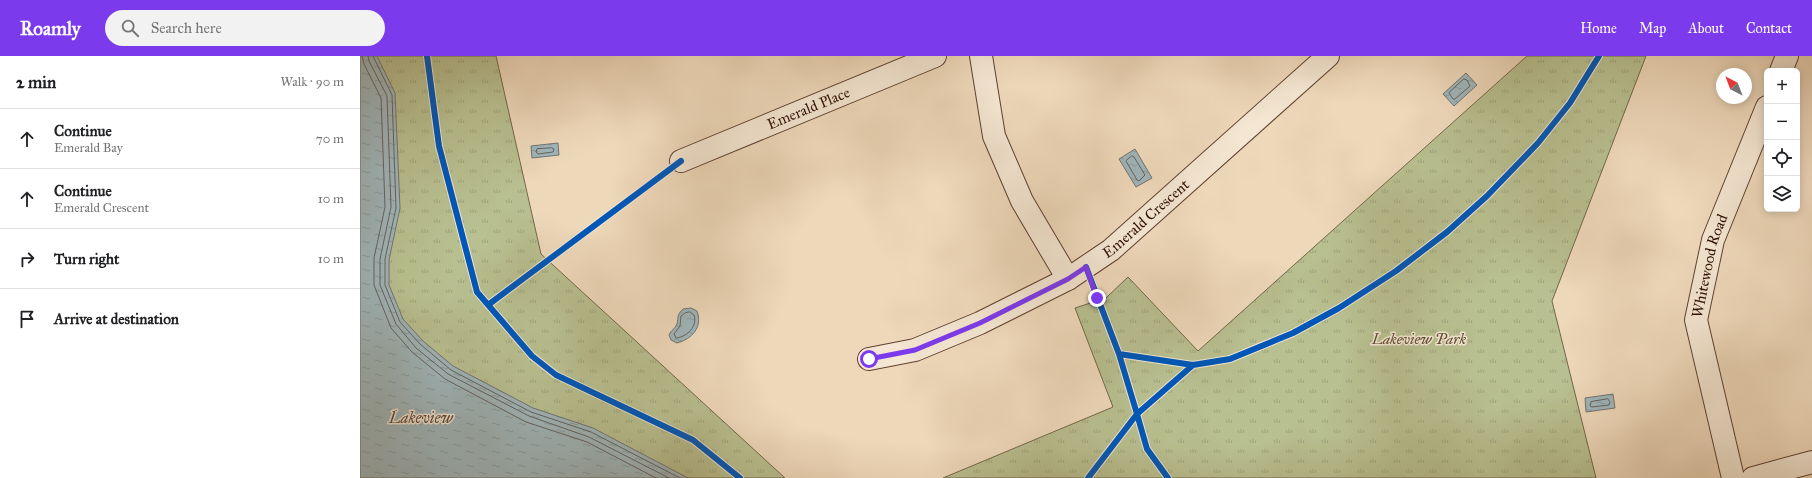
<!DOCTYPE html>
<html lang="en">
<head>
<meta charset="utf-8">
<style>
  :root { --surface:#fff; --page:#f2f2f2; --text:#202124; --muted:#757577; --line:#e0e0e0; --accent:#7c3aed }
  body { margin:0; font-family:"IM FELL Great Primer",serif; background:var(--page); color:var(--text) }
  .controls { position:absolute; right:12px; top:12px; display:grid; overflow:hidden; border-radius:6px; box-shadow:0 2px 10px #0003 }
  .controls button { width:36px; height:36px; display:grid; place-items:center; padding:0; border:0; border-bottom:1px solid var(--line); background:var(--surface); color:var(--text); font:20px sans-serif }
  .compass { position:absolute; left:1356px; top:12px; width:36px; height:36px; border-radius:50%; background:var(--surface); box-shadow:0 2px 10px #0003; rotate:318deg }
  .stop { position:absolute; width:12px; height:12px; margin:-9px; border:3px solid #7c3aed; border-radius:50%; background:#fff }
  .stop.end { background:#7c3aed; border-color:#fff; box-shadow:0 1px 4px #0008 }
  .list { margin:0; padding:0; list-style:none }
  h2 { display:flex; justify-content:space-between; align-items:center; height:52px; margin:0; padding:0 16px; font-size:17px }
  h2 small { font-size:13px; font-weight:400; color:var(--muted) }
  .list li { display:grid; grid-template-columns:26px 1fr auto; gap:12px; align-items:center; box-sizing:border-box; height:60px; padding:0 16px; border-top:1px solid var(--line) }
  .list b { display:block; font-size:15px; white-space:nowrap }
  .list p { margin:0; font-size:13px; white-space:nowrap; color:var(--muted) }
  .list em { font-size:13px; font-style:normal; color:var(--muted) }
  .icon { flex:none; width:22px; height:22px; fill:none; stroke:currentColor; stroke-width:2; stroke-linecap:round; stroke-linejoin:round }
  .map { position:relative; flex:none; width:1452px; height:422px; overflow:hidden }
  header { display:flex; align-items:center; gap:24px; box-sizing:border-box; height:56px; padding:0 20px; background:var(--accent); color:#fff }
  header strong { font-size:19px }
  nav { display:flex; gap:22px; margin-inline-start:auto; font-size:14px }
  .search { width:280px; height:36px; background:var(--page); display:flex; align-items:center; gap:10px; box-sizing:border-box; padding:0 14px; border-radius:22px; color:var(--muted); font-size:15px }
  main { display:flex }
  aside { flex:1; background:var(--surface) }
  .map>svg:first-child { display:block }
  .park { fill:url(#park-tufts); stroke:#736649 }
  .water { fill:url(#water-ripples); stroke:#727371 }
  .lines { fill:none; stroke-linecap:round; stroke-linejoin:round }
  .shore { stroke:#66625e; stroke-width:1 }
  .minor-casing { stroke:#5e4030; stroke-width:24 }
  .minor { stroke:#f4e6d2; stroke-width:22 }
  .cycleway-casing { stroke:#f4e6d2; stroke-width:8 }
  .cycleway { stroke:#0057b8; stroke-width:6 }
  .route { stroke:#7c3aed; stroke-width:5 }
  .labels { text-anchor:middle; stroke-width:3; stroke-linejoin:round; paint-order:stroke }
  .street-label { font-size:15px; fill:#2e0e02; stroke:#f4e6d2 }
  .park-label { font-size:15px; font-style:italic; fill:#5e4c34; stroke:#f4e6d2 }
  .water-label { font-size:16px; font-style:italic; fill:#564943; stroke:#f4e6d2 }
</style>
</head>
<body>
<header>
<strong>Roamly</strong>
<div class="search"><svg class="icon" aria-label="search" viewBox="0 0 24 24"><circle cx="10" cy="10" r="6"/><path d="M15 15l6 6"/></svg>Search here</div>
<nav><a>Home</a><a>Map</a><a>About</a><a>Contact</a></nav>
</header>
<main>
<aside>
<h2>2 min<small>Walk · 90 m</small></h2>
<ul class="list">
<li><svg class="icon" aria-label="ahead" viewBox="0 0 24 24"><path d="M12 20V5M6 11l6-6 6 6"/></svg><div><b>Continue</b><p>Emerald Bay</p></div><em>70 m</em></li>
<li><svg class="icon" aria-label="ahead" viewBox="0 0 24 24"><path d="M12 20V5M6 11l6-6 6 6"/></svg><div><b>Continue</b><p>Emerald Crescent</p></div><em>10 m</em></li>
<li><svg class="icon" aria-label="right" viewBox="0 0 24 24"><path d="M7 20v-9h11M14 6l5 5-5 5"/></svg><div><b>Turn right</b></div><em>10 m</em></li>
<li><svg class="icon" aria-label="arrive" viewBox="0 0 24 24"><path d="M6 21V4h12l-3 4 3 4H6"/></svg><div><b>Arrive at destination</b></div></li>
</ul>
</aside>
<div class="map">
<svg width="1452" height="422" viewBox="0 0 1452 422">
  <defs>
    <pattern id="park-tufts" width="24" height="20" patternUnits="userSpaceOnUse"><rect width="24" height="20" fill="#b8bf90"/><path d="M3 7l-1-3M5 7V3M7 7l1-3M15 17l-1-3M17 17v-4M19 17l1-3" fill="none" stroke="#9ea37b"/></pattern>
    <pattern id="water-ripples" width="26" height="14" patternUnits="userSpaceOnUse"><rect width="26" height="14" fill="#9fb6bb"/><path d="M2 4q2-2 4 0t4 0M15 11q2-2 4 0t4 0" fill="none" stroke="#899b9f"/></pattern>
  </defs>
  <rect width="100%" height="100%" fill="#eed8ba"/>
  <filter id="stains"><feTurbulence type="fractalNoise" baseFrequency=".005" numOctaves="4"/><feColorMatrix values="0 0 0 0 .2 0 0 0 0 .09 0 0 0 0 .02 0 0 0 .5 -.17"/></filter>
  <radialGradient id="worn" r=".72"><stop offset=".6" stop-color="#630" stop-opacity="0"/><stop offset="1" stop-color="#630" stop-opacity=".3"/></radialGradient>
  <path class="park" d="M 0,0 L 136,0 L 181,198 L 425,422 L 0,422 Z
    M 1167,0 L 1286,0 L 1192,245 L 1236,422 L 583,422 L 753,351 L 715,252 L 746,242 L 768,221 L 838,295 Z"/>
  <path class="water" d="M 0,0 L 17,0 L 35,37 L 40,152 L 29,204 L 29,229 L 43,263 L 63,285 L 93,310 L 173,352 L 233,372 L 328,422 L 0,422 Z
    M 1106,17 L 1117,29 L 1094,50 L 1083,38 Z
    M 198,87 L 199,99 L 172,102 L 171,90 Z
    M 775,93 L 792,122 L 776,131 L 759,103 Z
    M 331,252 L 337,255 C 343,271 332,283 317,287 L 311,284 L 309,279 C 311,274 315,273 317,268 C 319,260 316,260 323,253 Z
    M 1253,338 L 1255,352 L 1226,356 L 1225,342 Z"/>
  <g class="lines">
    <path class="shore" d="M 2,0 L 4,8 L 21,42 L 25,151 L 14,202 L 14,229 L 31,272 L 52,296 L 85,323 L 166,366 L 227,386 L 296,422
      M 8,0 L 9,5 L 27,40 L 31,151 L 20,203 L 20,229 L 36,268 L 56,292 L 88,318 L 169,360 L 229,381 L 309,422
      M 13,0 L 32,39 L 36,152 L 25,203 L 25,229 L 40,266 L 60,288 L 91,314 L 171,356 L 231,376 L 320,422
      M 1104,23 L 1107,24 L 1110,30 L 1095,43 L 1093,43 L 1089,37 Z
      M 192,92 L 194,93 L 193,96 L 178,98 L 176,96 L 177,93 Z
      M 772,100 L 774,101 L 785,119 L 779,125 L 777,124 L 766,105 Z
      M 330,256 L 334,259 C 338,270 327,281 316,282 L 314,278 L 320,270 L 321,260 L 325,257 Z
      M 1248,343 L 1250,346 L 1249,349 L 1232,351 L 1230,350 L 1231,346 Z"/>
    <defs>
      <g id="minor">
        <path id="s1" d="M 621,0 L 634,80 L 662,145 L 708,223 L 751,194 L 968,0"/>
        <path d="M 1421,15 L 1427,0"/>
        <path id="s2" d="M 321,105 L 575,0"/>
        <path d="M 509,303 L 555,294 L 620,267 L 708,223"/>
        <path id="s3" d="M 1373,422 L 1336,264 L 1353,184 L 1407,51"/>
        <path d="M 1393,422 L 1452,406"/>
      </g>
    </defs>
    <use href="#minor" class="minor-casing"/>
    <use href="#minor" class="minor"/>
    <defs>
      <path id="cycleway" d="M 67,0 L 79,90 L 117,236 L 172,300 L 196,319 L 333,384 L 380,422
        M 726,211 L 759,298 L 833,309 L 870,303 L 933,277 L 979,252 L 1036,215 L 1087,176 L 1127,140 L 1178,87 L 1210,47 L 1239,0
        M 128,249 L 321,105
        M 728,422 L 777,358 L 759,298
        M 808,422 L 787,393 L 777,358 L 833,309"/>
    </defs>
    <use href="#cycleway" class="cycleway-casing"/>
    <use href="#cycleway" class="cycleway"/>
  </g>
  <g class="lines">
    <path class="route" d="M 509,303 L 555,294 L 620,267 L 708,223 L 726,211 L 737,242"/>
  </g>
  <g class="labels">
    <g class="street-label">
      <text dy="5" stroke="none"><textPath href="#s2" startOffset="138">Emerald Place</textPath></text>
      <text dy="5" stroke="none"><textPath href="#s1" startOffset="341">Emerald Crescent</textPath></text>
      <text dy="5" stroke="none"><textPath href="#s3" startOffset="218">Whitewood Road</textPath></text>
    </g>
    <g class="park-label">
      <text x="1059" y="288">Lakeview Park</text>
    </g>
    <g class="water-label">
      <text x="61" y="367">Lakeview</text>
    </g>
  </g>
  <rect width="100%" height="100%" filter="url(#stains)"/>
  <rect width="100%" height="100%" fill="url(#worn)"/>
</svg>
<div class="controls">
<button>+</button>
<button>−</button>
<button><svg class="icon" aria-label="locate" viewBox="0 0 24 24"><circle cx="12" cy="12" r="6"/><path d="M12 2v4M12 18v4M2 12h4M18 12h4"/></svg></button>
<button><svg class="icon" aria-label="layers" viewBox="0 0 24 24"><path d="M12 4l9 5-9 5-9-5zM3 14l9 5 9-5"/></svg></button>
</div>
<svg class="compass" viewBox="-18 -18 36 36"><path d="M0-13l5 13h-10z" fill="#e53935"/><path d="M0 13l5-13h-10z" fill="#757577"/></svg>
<div class="stop" style="left:509px;top:303px"></div>
<div class="stop end" style="left:737px;top:242px"></div>
</div>
</main>
</body>
</html>
